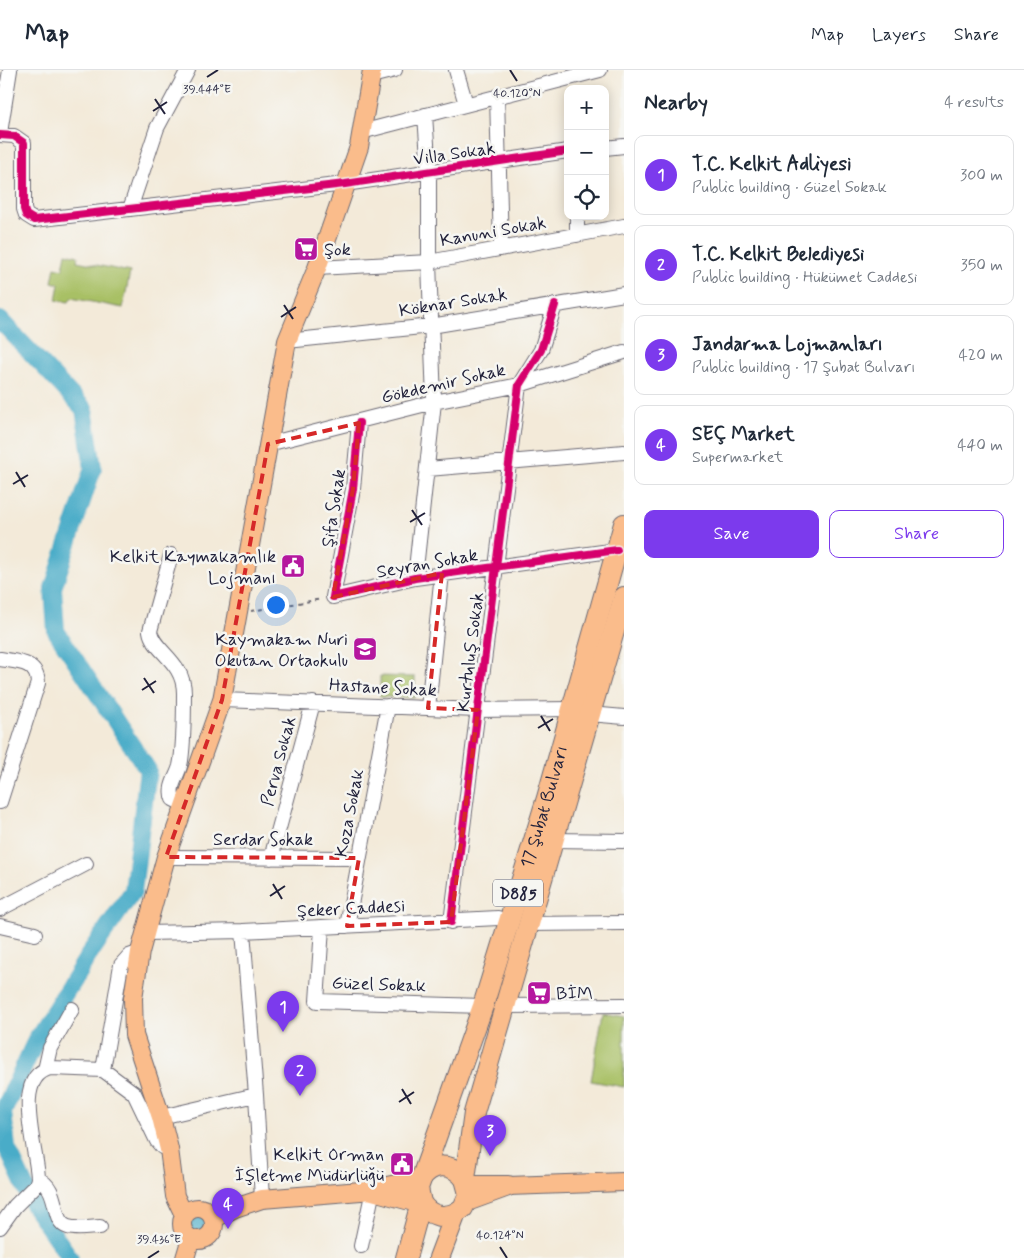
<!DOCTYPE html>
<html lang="en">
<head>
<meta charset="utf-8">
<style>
  :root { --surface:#fff; --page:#f6f6f7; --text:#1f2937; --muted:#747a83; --line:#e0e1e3; --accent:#7c3aed }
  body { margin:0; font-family:Mynerve,sans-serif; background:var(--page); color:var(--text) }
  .controls { position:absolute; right:15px; top:15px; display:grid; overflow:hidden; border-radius:10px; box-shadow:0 2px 12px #0003 }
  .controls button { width:45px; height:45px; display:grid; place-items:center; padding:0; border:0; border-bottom:1px solid var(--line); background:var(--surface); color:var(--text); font:25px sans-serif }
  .you { position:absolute; left:275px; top:534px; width:18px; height:18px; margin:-12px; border:4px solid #fff; border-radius:50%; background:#1a73e8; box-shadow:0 0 0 8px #1a73e833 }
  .badge { display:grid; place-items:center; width:32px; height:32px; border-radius:50%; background:var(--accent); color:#fff; font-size:16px; font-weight:700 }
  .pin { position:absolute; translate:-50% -41px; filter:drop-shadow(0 1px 2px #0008) }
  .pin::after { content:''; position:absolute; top:26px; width:18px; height:15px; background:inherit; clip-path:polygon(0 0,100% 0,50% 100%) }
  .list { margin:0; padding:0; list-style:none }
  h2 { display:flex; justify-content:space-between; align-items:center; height:65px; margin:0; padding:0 20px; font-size:21px }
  h2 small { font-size:16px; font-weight:400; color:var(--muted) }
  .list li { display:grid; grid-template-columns:32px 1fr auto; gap:15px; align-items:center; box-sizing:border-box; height:80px; margin:0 10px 10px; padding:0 10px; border:1px solid var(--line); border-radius:10px }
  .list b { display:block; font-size:19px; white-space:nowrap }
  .list p { margin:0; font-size:16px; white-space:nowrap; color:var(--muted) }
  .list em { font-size:16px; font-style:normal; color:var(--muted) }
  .actions { display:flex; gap:10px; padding:15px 20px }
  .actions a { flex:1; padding:11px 0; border:1px solid var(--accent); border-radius:10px; text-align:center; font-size:18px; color:var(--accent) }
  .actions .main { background:var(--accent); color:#fff }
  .icon { flex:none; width:28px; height:28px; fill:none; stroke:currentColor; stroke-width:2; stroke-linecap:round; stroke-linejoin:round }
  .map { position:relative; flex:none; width:624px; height:1188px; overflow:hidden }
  header { display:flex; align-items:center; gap:30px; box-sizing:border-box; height:70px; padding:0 25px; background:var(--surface); border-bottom:1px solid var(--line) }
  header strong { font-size:24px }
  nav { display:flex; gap:28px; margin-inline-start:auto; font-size:18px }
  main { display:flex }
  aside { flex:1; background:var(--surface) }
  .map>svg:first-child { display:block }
  .green { fill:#a8c065; stroke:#657150 }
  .water { fill:#49acc8; stroke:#366782 }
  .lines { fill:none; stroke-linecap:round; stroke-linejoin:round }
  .river { stroke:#49acc8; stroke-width:18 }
  .minor-casing { stroke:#6b6872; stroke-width:16 }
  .major-casing { stroke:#6b6872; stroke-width:20 }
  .highway-casing { stroke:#6b6872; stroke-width:22 }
  .path { stroke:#6b6872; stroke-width:2; stroke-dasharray:4 4; stroke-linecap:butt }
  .minor { stroke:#fff; stroke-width:14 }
  .major { stroke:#fabc8b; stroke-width:18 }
  .highway { stroke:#fabc8b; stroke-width:20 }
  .cycleway-casing { stroke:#f6f6f2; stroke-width:11 }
  .cycleway { stroke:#d6006c; stroke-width:8 }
  .marked { fill:none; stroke:#d62828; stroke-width:4; stroke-dasharray:10 6; stroke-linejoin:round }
  .ticks { fill:none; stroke:#22223b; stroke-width:2 }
  .labels { text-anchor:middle; stroke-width:5; stroke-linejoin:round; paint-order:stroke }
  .shield { fill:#f6f6f2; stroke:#626272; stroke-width:1 }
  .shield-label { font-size:16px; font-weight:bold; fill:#22223b }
  .street-label { font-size:18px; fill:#22223b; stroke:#f6f6f2 }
  .poi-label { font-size:18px; fill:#22223b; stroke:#f6f6f2; text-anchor:end }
  .ticks-label { font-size:12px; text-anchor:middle; fill:#22223b; stroke:#f6f6f2; stroke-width:5; stroke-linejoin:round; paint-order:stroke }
</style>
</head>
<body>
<header>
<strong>Map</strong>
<nav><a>Map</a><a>Layers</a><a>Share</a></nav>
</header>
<main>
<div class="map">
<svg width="624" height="1188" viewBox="0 0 624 1188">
  <rect width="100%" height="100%" fill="#f6f6f2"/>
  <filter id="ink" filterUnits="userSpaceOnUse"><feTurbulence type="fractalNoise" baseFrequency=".02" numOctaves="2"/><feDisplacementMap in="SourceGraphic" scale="10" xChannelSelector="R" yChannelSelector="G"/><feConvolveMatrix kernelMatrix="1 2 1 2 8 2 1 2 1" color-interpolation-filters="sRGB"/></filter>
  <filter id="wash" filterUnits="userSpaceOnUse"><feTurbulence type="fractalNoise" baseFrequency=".0096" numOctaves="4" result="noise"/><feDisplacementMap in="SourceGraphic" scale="20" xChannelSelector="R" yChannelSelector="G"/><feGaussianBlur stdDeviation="1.12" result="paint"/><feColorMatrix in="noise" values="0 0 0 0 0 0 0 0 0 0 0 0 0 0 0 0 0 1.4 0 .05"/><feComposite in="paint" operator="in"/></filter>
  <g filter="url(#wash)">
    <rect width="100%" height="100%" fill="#f3ead9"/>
    <path class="green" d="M 66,183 L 78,186 L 77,191 L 130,202 L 123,238 L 71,228 L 69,232 L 56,230 L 59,214 L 52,212 L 55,197 L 63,199 Z
      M 380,606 L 415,607 L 415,627 L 380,627 Z
      M 603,942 L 624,946 L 624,1017 L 591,1011 Z
      M182 1154a16 16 0 1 1 32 0a16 16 0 1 1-32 0Z"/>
    <path class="water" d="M188 1154a10 10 0 1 1 20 0a10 10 0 1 1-20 0Z"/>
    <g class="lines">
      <path class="river" d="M 0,250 L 84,339 L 93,398 L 53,518 L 56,561 L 148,700 L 133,821 L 92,880 L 36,970 L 3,1042 L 7,1078 L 34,1136 L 70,1188"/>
    </g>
  </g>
  <g filter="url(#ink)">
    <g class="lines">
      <defs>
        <path id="minor" d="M 456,0 L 466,34
          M 371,6 L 395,0
          M 497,26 L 501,179
          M 361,62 L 600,0
          M 0,63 L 10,0
          M 0,65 L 14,66 L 24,73 L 24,139 L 26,145 L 34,150 L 345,114 L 568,81
          M 605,78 L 624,76
          M 130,139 L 157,58 L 188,0
          M 577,146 L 577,165
          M 317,198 L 429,192 L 624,156
          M 287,271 L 431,256 L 624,224
          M 359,353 L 353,419 L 333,527 L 415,508 L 617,480
          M 268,374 L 434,332 L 519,315 L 624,282
          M 428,399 L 624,382
          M 171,485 L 150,561 C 153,581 184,591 184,623 C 184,642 184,678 180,696 C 177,707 168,717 173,729 L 183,734
          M 415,508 L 434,332 L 429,192 L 429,102 L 425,45
          M 0,589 C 18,592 37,591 38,613 L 0,732
          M 222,630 L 478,640 L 572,639
          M 428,638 L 442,503
          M 590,644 L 624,647
          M 553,770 L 624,771
          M 166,787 L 359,788
          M 271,788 L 313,633
          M 0,839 L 86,794
          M 451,852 L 519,315 L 541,280 L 555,235
          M 529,854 L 624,853
          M 0,856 L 35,864
          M 347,856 L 388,636
          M 322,858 L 317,931 L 483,936
          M 243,861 L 256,1025
          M 146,863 L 243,861 L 498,848
          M 140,882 L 129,886 L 121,895 L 103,1000 L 134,1023 L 157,1071 L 162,1077 L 169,1079
          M 504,936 L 624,935
          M 45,1000 L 50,978 L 72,939
          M 161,1047 L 256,1025 L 262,1129
          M 38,1109 C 61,1119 50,1152 68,1157 C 78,1160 91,1157 100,1157
          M 0,1157 L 15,1136 L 36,1115 L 38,1109 C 38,1082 10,1006 51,998 L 103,1000
          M 361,1176 L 373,1120"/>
        <path id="major" d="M 508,1116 L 624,1112
          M182 1154a16 16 0 1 1 32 0a16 16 0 1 1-32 0Z
          M 184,1145 L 175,1126 L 169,1079 L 161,1047 L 134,965 L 133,928 L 140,882 L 166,787 L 222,630 L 287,271 L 317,198 L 359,77 L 372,0
          M 213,1149 L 235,1138 L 262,1129 L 373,1120
          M 185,1188 L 191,1168"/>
        <g id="highway">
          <path d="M 467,1131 L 508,1116 L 468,1116"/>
          <path d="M 456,1143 C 442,1149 430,1146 421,1133 L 373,1120 L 420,1110 C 432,1091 453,1093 465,1109"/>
          <path id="s1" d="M 406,1188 L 421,1133 L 418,1118 L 483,936 L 547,728 L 624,454"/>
          <path d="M 439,1188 L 456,1143 L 463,1138 L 469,1124 L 465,1109 L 474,1043 L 624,527"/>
        </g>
      </defs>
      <use href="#minor" class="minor-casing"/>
      <use href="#major" class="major-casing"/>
      <use href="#highway" class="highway-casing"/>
      <path class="path" d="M 251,541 L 322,529"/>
      <use href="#minor" class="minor"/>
      <use href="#major" class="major"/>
      <use href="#highway" class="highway"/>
      <defs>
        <path id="cycleway" d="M 0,65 L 14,66 L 24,73 L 24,139 L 26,145 L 34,150 L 345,114 L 568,81
          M 359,353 L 353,419 L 333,527 L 415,508 L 617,480
          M 451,852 L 519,315 L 541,280 L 555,235"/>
      </defs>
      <use href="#cycleway" class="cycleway-casing"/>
      <use href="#cycleway" class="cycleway"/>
    </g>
  </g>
  <path class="marked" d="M 359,353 L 353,419 L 333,527 L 442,503 L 428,638 L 478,640 L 451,852 L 347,856 L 359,788 L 166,787 L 222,630 L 268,374 Z"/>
  <path class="ticks" d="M 510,0 L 517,11M 207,7 L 218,0M 155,29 L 165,44M 153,41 L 167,32M 284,235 L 293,249M 281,247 L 296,237M 16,402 L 25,417M 13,414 L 28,405M 412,440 L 422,455M 410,452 L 425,443M 144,608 L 154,623M 142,620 L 156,611M 541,646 L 550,661M 538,658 L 553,649M 273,814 L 282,829M 270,826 L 285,816M 402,1019 L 411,1034M 399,1032 L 414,1022M 500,1177 L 507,1188M 148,1188 L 159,1181"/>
  <defs>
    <symbol id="supermarket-square" viewBox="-11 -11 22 22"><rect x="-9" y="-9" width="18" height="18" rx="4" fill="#b5179e" stroke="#f6f6f2"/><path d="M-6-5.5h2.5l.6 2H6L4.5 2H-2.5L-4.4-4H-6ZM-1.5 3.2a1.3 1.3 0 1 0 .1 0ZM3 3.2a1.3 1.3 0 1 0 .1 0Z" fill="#fff"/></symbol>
    <symbol id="civic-square" viewBox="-11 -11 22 22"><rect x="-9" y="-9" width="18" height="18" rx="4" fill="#b5179e" stroke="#f6f6f2"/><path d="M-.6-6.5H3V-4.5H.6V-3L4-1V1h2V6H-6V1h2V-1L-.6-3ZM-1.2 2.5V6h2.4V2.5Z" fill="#fff"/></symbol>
    <symbol id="school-square" viewBox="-11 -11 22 22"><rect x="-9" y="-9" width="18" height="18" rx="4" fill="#b5179e" stroke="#f6f6f2"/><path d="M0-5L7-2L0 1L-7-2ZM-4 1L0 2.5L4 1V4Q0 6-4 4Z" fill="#fff"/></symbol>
  </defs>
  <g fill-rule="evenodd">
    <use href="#supermarket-square" x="292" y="165" width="28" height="28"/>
    <use href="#civic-square" x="279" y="482" width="28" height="28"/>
    <use href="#school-square" x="351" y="565" width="28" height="28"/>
    <use href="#supermarket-square" x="525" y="909" width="28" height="28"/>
    <use href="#civic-square" x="388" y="1080" width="28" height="28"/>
  </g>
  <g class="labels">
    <rect class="shield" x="493" y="809.5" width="50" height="27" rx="4"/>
    <g class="shield-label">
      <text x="518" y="829">D885</text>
    </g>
    <g class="street-label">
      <text transform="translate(454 83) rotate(-8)" y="6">Villa Sokak</text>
      <text transform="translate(493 161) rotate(-10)" y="6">Kanuni Sokak</text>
      <text transform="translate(453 232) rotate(-9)" y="6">Köknar Sokak</text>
      <text transform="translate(443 313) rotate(-13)" y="6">Gökdemir Sokak</text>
      <text transform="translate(333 438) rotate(-81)" y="6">Şifa Sokak</text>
      <text transform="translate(427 493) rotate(-10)" y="6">Seyran Sokak</text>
      <text transform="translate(470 582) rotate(-83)" y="6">Kurtuluş Sokak</text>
      <text transform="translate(383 617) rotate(3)" y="6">Hastane Sokak</text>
      <text transform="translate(278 691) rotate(-75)" y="6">Perva Sokak</text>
      <text dy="6" stroke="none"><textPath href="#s1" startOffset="474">17 Şubat Bulvarı</textPath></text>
      <text transform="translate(349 743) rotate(-79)" y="6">Koza Sokak</text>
      <text x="263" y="775">Serdar Sokak</text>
      <text transform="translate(351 838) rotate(-3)" y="6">Şeker Caddesi</text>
      <text transform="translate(379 914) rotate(2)" y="6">Güzel Sokak</text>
    </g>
    <g class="poi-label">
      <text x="324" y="185" text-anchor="start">Şok</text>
      <text x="276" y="492">Kelkit Kaymakamlık<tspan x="276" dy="21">Lojmanı</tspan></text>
      <text x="348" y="575">Kaymakam Nuri<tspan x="348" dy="21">Okutan Ortaokulu</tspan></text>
      <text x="556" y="929" text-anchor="start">BİM</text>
      <text x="384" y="1090">Kelkit Orman<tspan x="384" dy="21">İşletme Müdürlüğü</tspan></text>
    </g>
  </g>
  <g class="ticks-label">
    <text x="207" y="23">39.444°E</text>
    <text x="517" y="27">40.120°N</text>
    <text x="500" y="1169">40.124°N</text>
    <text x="159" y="1173">39.436°E</text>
  </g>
</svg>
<div class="controls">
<button>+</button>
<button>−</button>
<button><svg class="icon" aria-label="locate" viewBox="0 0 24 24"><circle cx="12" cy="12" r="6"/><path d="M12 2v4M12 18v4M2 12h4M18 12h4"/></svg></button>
</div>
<div class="you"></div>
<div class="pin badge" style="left:283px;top:962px">1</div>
<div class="pin badge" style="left:300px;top:1026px">2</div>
<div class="pin badge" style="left:490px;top:1086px">3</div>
<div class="pin badge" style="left:228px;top:1159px">4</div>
</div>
<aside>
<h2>Nearby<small>4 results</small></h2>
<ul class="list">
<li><span class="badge">1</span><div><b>T.C. Kelkit Adliyesi</b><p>Public building · Güzel Sokak</p></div><em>300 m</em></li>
<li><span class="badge">2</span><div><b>T.C. Kelkit Belediyesi</b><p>Public building · Hükümet Caddesi</p></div><em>350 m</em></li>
<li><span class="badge">3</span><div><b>Jandarma Lojmanları</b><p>Public building · 17 Şubat Bulvarı</p></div><em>420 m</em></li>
<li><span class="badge">4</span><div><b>SEÇ Market</b><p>Supermarket</p></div><em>440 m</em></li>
</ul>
<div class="actions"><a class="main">Save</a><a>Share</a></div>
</aside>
</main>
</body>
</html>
